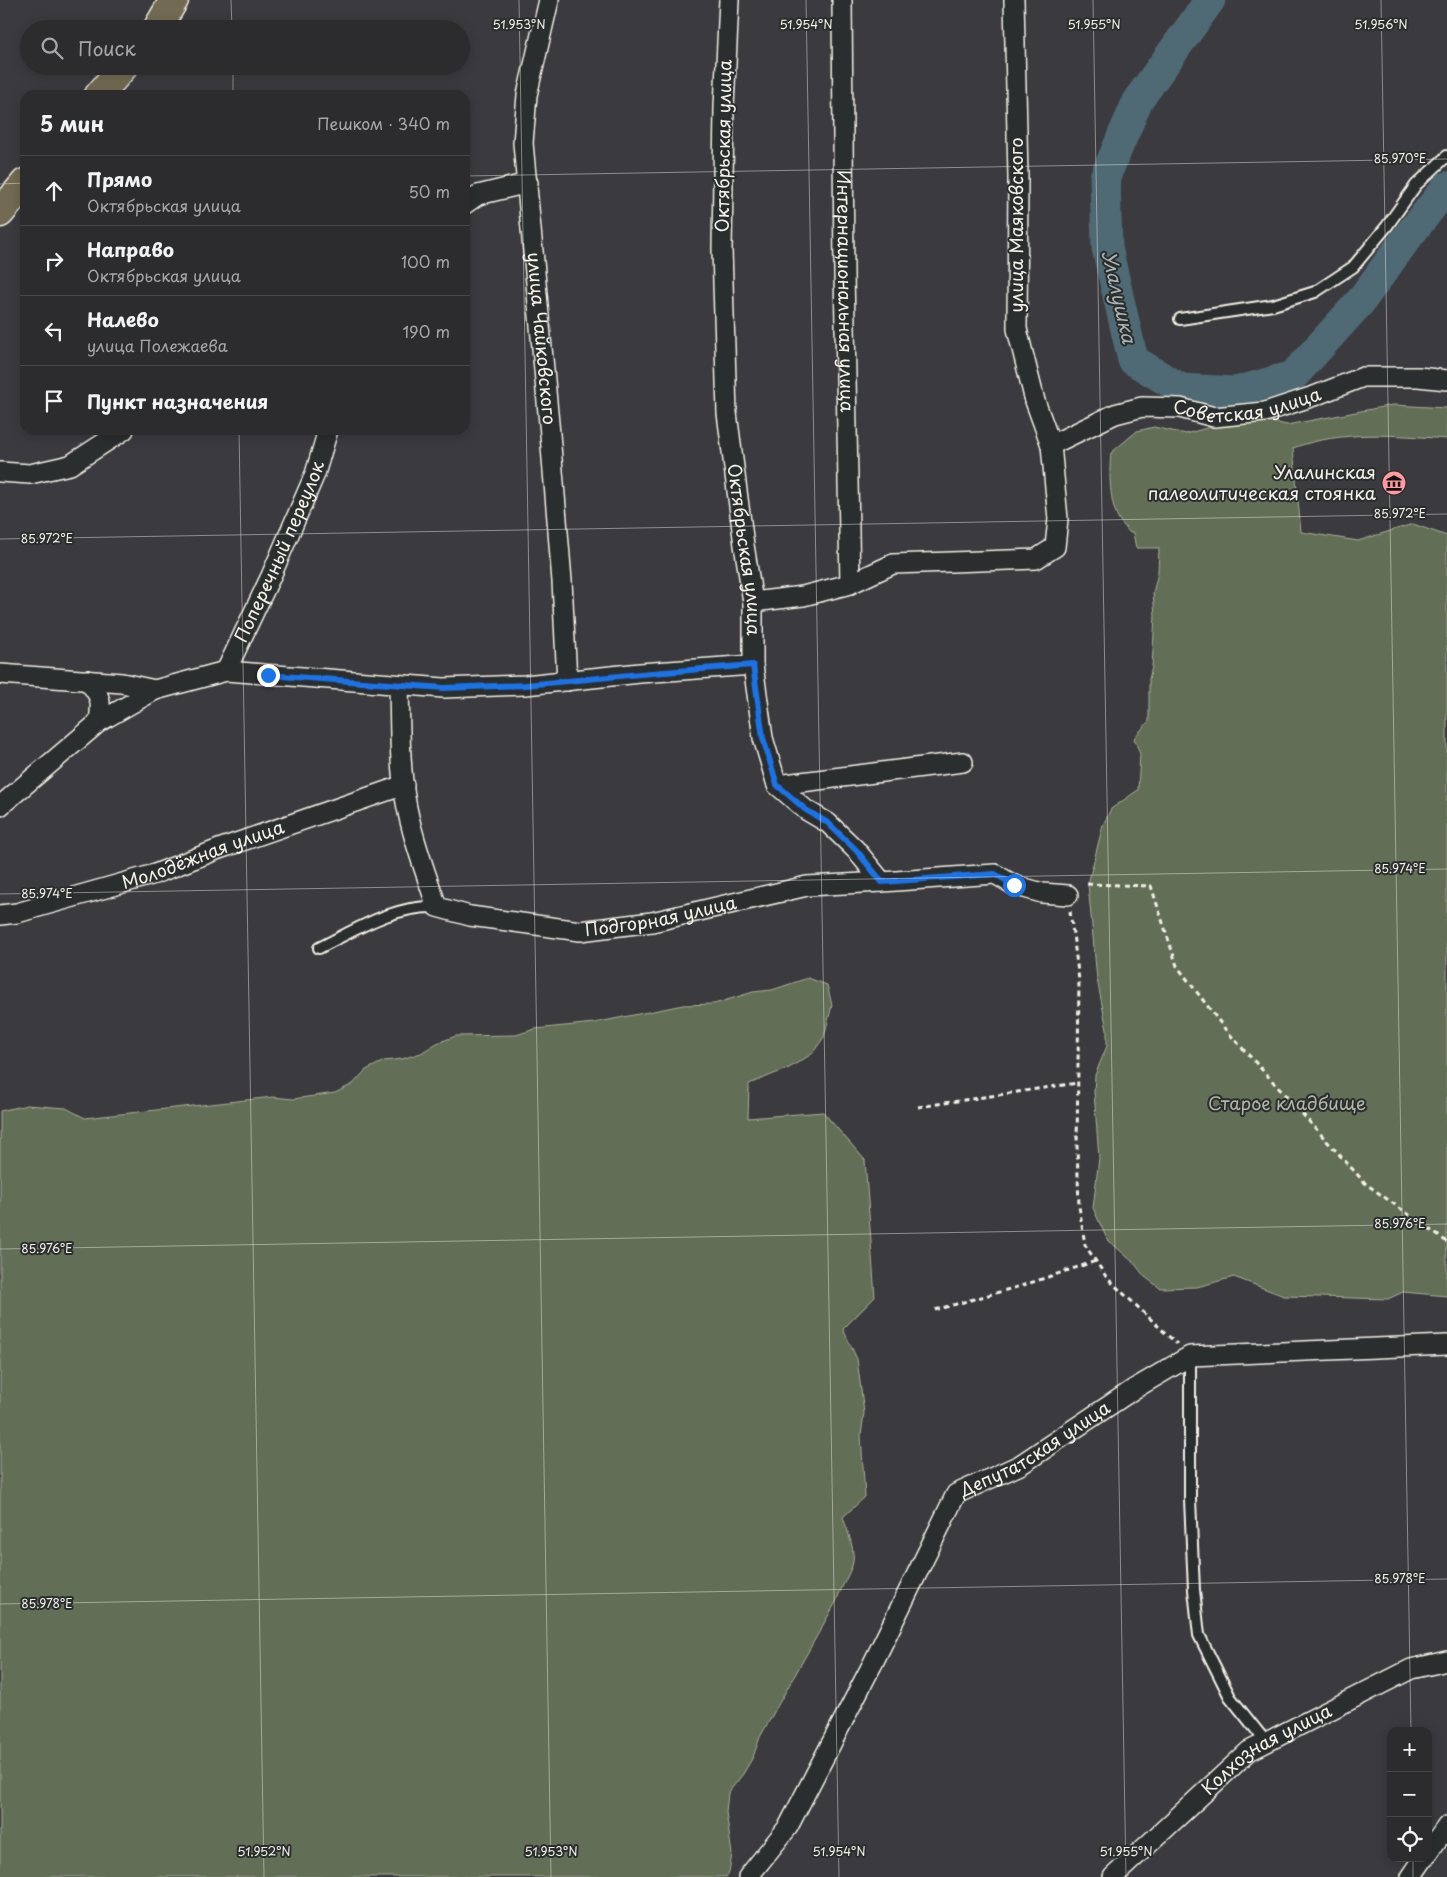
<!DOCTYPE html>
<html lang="ru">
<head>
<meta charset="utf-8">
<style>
  :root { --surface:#2c2c2f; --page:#343437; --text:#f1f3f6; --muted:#a6a7aa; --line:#48484b }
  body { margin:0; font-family:"Playpen Sans",sans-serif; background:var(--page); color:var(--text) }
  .controls { position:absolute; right:15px; bottom:15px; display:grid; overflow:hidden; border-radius:10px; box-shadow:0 2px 12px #0003 }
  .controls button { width:45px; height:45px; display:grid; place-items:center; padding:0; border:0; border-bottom:1px solid var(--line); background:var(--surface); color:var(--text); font:25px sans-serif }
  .stop { position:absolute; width:15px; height:15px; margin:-11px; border:4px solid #1a73e8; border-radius:50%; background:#fff }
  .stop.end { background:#1a73e8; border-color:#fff; box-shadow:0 1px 5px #0008 }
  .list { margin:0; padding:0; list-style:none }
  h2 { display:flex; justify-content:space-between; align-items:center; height:65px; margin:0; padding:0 20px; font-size:21px }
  h2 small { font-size:16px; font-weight:400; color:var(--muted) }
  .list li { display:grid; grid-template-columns:32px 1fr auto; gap:15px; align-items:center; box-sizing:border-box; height:70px; padding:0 20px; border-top:1px solid var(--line) }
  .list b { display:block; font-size:19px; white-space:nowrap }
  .list p { margin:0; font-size:16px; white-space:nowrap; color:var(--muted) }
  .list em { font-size:16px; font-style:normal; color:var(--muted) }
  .icon { flex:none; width:28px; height:28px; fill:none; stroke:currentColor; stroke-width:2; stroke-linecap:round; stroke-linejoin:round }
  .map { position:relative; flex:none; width:1447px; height:1877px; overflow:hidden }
  .search { position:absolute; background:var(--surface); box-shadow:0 2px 12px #0003; left:20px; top:20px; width:450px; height:55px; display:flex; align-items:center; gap:12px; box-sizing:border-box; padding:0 18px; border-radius:28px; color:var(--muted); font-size:19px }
  .panel { position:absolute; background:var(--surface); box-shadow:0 2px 12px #0003; left:20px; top:90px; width:450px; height:345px; border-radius:15px }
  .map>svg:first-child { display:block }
  .green { fill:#626e55; stroke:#abb09e }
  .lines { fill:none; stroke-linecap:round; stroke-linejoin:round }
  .river { stroke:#4f6a74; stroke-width:31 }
  .lane-casing { stroke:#f4f1e8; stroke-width:14 }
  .street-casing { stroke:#f4f1e8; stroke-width:22 }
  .primary-casing { stroke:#f4f1e8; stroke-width:31 }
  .path { stroke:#f4f1e8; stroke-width:3; stroke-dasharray:5 4; stroke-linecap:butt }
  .lane { stroke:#2a2d2e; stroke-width:10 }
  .street { stroke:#2a2d2e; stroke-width:19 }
  .primary { stroke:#736b52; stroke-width:28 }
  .route { stroke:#1a73e8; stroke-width:6 }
  .ticks { fill:none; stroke:#f4f1e8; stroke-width:1; stroke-opacity:0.45 }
  .labels { text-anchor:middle; stroke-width:4; stroke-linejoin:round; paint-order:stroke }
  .street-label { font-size:18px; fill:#f4f1e8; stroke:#2a2d2e }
  .poi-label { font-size:18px; fill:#f4f1e8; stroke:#2a2d2e; text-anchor:end }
  .park-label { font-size:18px; fill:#b2b6a6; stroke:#2a2d2e }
  .water-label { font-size:19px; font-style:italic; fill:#aab4b4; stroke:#2a2d2e }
  .ticks-label { font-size:12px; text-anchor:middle; fill:#f4f1e8; stroke:#2a2d2e; stroke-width:4; stroke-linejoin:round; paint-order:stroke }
</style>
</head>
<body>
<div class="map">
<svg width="1447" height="1877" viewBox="0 0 1447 1877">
  <rect width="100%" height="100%" fill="#3b3a3f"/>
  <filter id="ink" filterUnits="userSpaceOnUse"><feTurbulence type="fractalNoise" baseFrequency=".02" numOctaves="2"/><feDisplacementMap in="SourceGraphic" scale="10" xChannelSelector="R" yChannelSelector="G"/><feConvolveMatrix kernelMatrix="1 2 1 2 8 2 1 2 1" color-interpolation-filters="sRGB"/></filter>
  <g filter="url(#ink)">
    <path class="green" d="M 1393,405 L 1447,408 L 1447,439 C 1397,435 1341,430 1293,448 L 1301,532 L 1358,541 L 1413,524 L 1447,536 L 1447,1296 L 1403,1292 L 1388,1299 L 1284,1296 L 1234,1277 L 1197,1287 L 1160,1288 L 1145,1277 L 1134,1263 L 1107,1239 L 1093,1208 L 1099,1158 L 1094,1092 L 1095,1075 L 1107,1046 L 1107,1030 L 1097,979 L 1088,884 L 1103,825 L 1111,809 L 1138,790 L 1140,754 L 1134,738 L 1149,721 L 1149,679 L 1152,667 L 1155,615 L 1153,593 L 1158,573 L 1159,548 L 1136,548 L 1133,533 L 1130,533 C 1127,529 1123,525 1120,521 C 1109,505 1109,471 1111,453 L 1137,431 L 1154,427 L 1186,434 L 1234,420 L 1253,418 L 1287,425 Z
      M 808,978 L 827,985 L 832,1005 L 824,1037 L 812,1054 L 789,1068 L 749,1084 L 748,1118 L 823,1112 L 865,1160 L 875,1297 L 843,1329 L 857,1359 L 864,1413 L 861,1436 L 865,1497 L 843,1517 C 847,1530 857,1553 852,1566 C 847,1578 840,1590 836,1602 L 760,1737 L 753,1757 L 743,1774 L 728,1793 L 726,1812 L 732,1854 L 729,1873 L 726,1877 L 0,1877 L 0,1111 L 27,1105 L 66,1108 L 85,1118 L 273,1097 L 293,1099 L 335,1093 L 353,1084 L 366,1070 L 384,1061 L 402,1059 L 421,1053 L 437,1043 L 456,1036 L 516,1035 L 535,1029 L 594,1023 L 683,1005 L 714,1004 L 753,992 L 772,990 Z"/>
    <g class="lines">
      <path class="river" d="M 1210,0 L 1138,100 L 1105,177 L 1107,248 L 1133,360 L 1181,389 L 1236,392 L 1293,376 L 1360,302 L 1406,239 L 1447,187"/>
      <defs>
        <path id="lane" d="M 1180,319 L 1273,305 L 1315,292 L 1353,267 L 1387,226 L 1416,185 L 1447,156
          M 319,948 C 357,929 394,905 437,907
          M 1190,1356 L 1190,1499 L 1194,1590 L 1199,1635 L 1230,1697 L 1266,1742"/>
        <g id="street">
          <path id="s1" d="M 549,0 L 527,95 L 523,143 L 550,434 L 562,581 L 567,681"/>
          <path id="s2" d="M 729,0 L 724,107 L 722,250 L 727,413 L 744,545 L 753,602 L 753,665 L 763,738 L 777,785 L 806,810 L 828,823 L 856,850 L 882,882 L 995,874 L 1014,885 L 1042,893 L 1068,895"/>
          <path id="s3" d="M 842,0 L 844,273 L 850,584"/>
          <path d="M 465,204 L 478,195 L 528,183"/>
          <path id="s4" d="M 1051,445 L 1115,414 L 1142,407 L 1180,408 L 1214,417 L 1265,412 L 1314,396 L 1363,377 L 1418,377 L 1447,380"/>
          <path d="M 0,472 L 30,474 L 70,465 L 124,430"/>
          <path d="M 753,602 L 803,596 L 850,584 L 893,564 L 1036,559 L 1055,547 L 1058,519 L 1051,445 L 1035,401 L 1017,329 L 1018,177 L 1014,0"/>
          <path id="s5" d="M 226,671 L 271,576 L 315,474 L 328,430"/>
          <path d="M 0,674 L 122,683 L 155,690 L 226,671 L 444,688 L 525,685 L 640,673 L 753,665"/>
          <path d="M 87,680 C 101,696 102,701 99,722"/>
          <path id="s6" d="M 399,685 C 400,722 399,760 405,797 C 411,834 425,871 437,907 L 470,916 L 580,931 L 652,922 L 807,886 L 882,882"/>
          <path d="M 777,785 L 963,762"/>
          <path d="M 0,806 L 99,722 L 155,690"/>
          <path id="s7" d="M 0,915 L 17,913 L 155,874 L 219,849 L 404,785"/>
          <path d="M 1428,1853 L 1447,1826"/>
          <path id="s8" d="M 748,1877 L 788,1827 L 874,1661 L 956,1494 L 1020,1465 L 1134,1389 L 1190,1356 L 1447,1345"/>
          <path id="s9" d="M 1113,1877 L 1249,1751 L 1411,1669 L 1447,1661"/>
          <path d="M 1411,1877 L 1424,1858"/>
        </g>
        <path id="primary" d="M 157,29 L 174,0
          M 99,95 L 124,66
          M 0,213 L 25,183"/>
      </defs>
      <use href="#lane" class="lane-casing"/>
      <use href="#street" class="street-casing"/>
      <use href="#primary" class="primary-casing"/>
      <path class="path" d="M 1087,884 L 1151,886 L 1177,966 L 1225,1029 L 1366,1184 L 1447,1242
        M 1070,911 L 1079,980 L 1077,1146 L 1079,1206 L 1085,1245 L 1107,1278 L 1177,1344
        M 918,1107 L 1077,1083
        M 935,1310 L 1024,1285 L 1096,1261"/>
      <use href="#lane" class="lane"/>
      <use href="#street" class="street"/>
      <use href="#primary" class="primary"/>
    </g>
  </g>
  <g class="lines" filter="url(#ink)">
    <path class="route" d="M 268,675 L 444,688 L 526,685 L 640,674 L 753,665 L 763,738 L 777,785 L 806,810 L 828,823 L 856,850 L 882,882 L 995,874 L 1014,885"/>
  </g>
  <path class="ticks" d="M 231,0 L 232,29M 519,0 L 551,1877M 806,0 L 839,1877M 1093,0 L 1126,1877M 1381,0 L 1411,1731M 233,66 L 233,95M 465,176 L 1447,159M 0,184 L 25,183M 239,430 L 264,1877M 0,539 L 1447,514M 0,894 L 1447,869M 0,1249 L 1447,1224M 0,1604 L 1447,1579M 1413,1858 L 1413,1877"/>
  <defs>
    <symbol id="museum-disc" viewBox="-11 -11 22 22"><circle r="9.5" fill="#ff9aa2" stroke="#2a2d2e"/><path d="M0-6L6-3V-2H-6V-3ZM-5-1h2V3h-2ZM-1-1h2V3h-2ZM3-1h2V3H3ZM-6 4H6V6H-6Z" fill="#111"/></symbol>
  </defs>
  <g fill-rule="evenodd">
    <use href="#museum-disc" x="1380" y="469" width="28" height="28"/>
  </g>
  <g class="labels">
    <g class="street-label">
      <text transform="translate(724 146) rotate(-89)" y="6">Октябрьская улица</text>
      <text transform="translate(1017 225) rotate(-90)" y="6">улица Маяковского</text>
      <text dy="6" stroke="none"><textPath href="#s3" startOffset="291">Интернациональная улица</textPath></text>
      <text dy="6" stroke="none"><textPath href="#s1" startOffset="342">улица Чайковского</textPath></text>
      <text dy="6" stroke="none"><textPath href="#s4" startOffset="206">Советская улица</textPath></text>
      <text dy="6" stroke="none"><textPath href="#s2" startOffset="551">Октябрьская улица</textPath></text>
      <text dy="6" stroke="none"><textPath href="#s5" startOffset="131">Поперечный переулок</textPath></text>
      <text dy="6" stroke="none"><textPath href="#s7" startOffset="212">Молодёжная улица</textPath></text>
      <text dy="6" stroke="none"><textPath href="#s6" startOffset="454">Подгорная улица</textPath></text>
      <text dy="6" stroke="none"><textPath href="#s8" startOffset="528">Депутатская улица</textPath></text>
      <text dy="6" stroke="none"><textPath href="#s9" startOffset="201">Колхозная улица</textPath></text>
    </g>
    <g class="poi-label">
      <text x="1376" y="479">Улалинская<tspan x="1376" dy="21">палеолитическая стоянка</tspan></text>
    </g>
    <g class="park-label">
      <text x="1287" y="1110">Старое кладбище</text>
    </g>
    <g class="water-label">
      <text transform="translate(1119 297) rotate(77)" y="7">Улалушка</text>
    </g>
  </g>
  <g class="ticks-label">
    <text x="519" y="29">51.953°N</text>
    <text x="806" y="29">51.954°N</text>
    <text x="1094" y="29">51.955°N</text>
    <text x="1381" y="29">51.956°N</text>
    <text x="1400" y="163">85.970°E</text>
    <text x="1400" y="518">85.972°E</text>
    <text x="47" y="543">85.972°E</text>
    <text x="1400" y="873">85.974°E</text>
    <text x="47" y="898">85.974°E</text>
    <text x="1400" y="1228">85.976°E</text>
    <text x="47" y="1253">85.976°E</text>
    <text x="1400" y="1583">85.978°E</text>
    <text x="47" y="1608">85.978°E</text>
    <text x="264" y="1856">51.952°N</text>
    <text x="551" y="1856">51.953°N</text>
    <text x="839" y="1856">51.954°N</text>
    <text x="1126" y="1856">51.955°N</text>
  </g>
</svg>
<div class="controls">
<button>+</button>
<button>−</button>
<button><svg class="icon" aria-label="locate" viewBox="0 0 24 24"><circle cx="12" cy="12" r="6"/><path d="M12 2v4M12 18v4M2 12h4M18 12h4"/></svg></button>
</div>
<div class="stop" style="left:1014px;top:885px"></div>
<div class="stop end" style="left:268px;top:675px"></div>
<div class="search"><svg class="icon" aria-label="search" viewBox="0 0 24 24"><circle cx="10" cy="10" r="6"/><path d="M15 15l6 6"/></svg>Поиск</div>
<section class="panel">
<h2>5 мин<small>Пешком · 340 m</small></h2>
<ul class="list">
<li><svg class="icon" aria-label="ahead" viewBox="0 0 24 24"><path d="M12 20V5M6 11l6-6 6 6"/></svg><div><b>Прямо</b><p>Октябрьская улица</p></div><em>50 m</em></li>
<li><svg class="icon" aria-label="right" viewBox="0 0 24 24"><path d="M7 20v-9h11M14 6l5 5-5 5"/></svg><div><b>Направо</b><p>Октябрьская улица</p></div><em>100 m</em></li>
<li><svg class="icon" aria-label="left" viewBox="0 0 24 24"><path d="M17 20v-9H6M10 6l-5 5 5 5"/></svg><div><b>Налево</b><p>улица Полежаева</p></div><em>190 m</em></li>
<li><svg class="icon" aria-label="arrive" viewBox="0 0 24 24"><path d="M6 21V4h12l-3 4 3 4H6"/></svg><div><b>Пункт назначения</b></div></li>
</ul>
</section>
</div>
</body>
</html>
